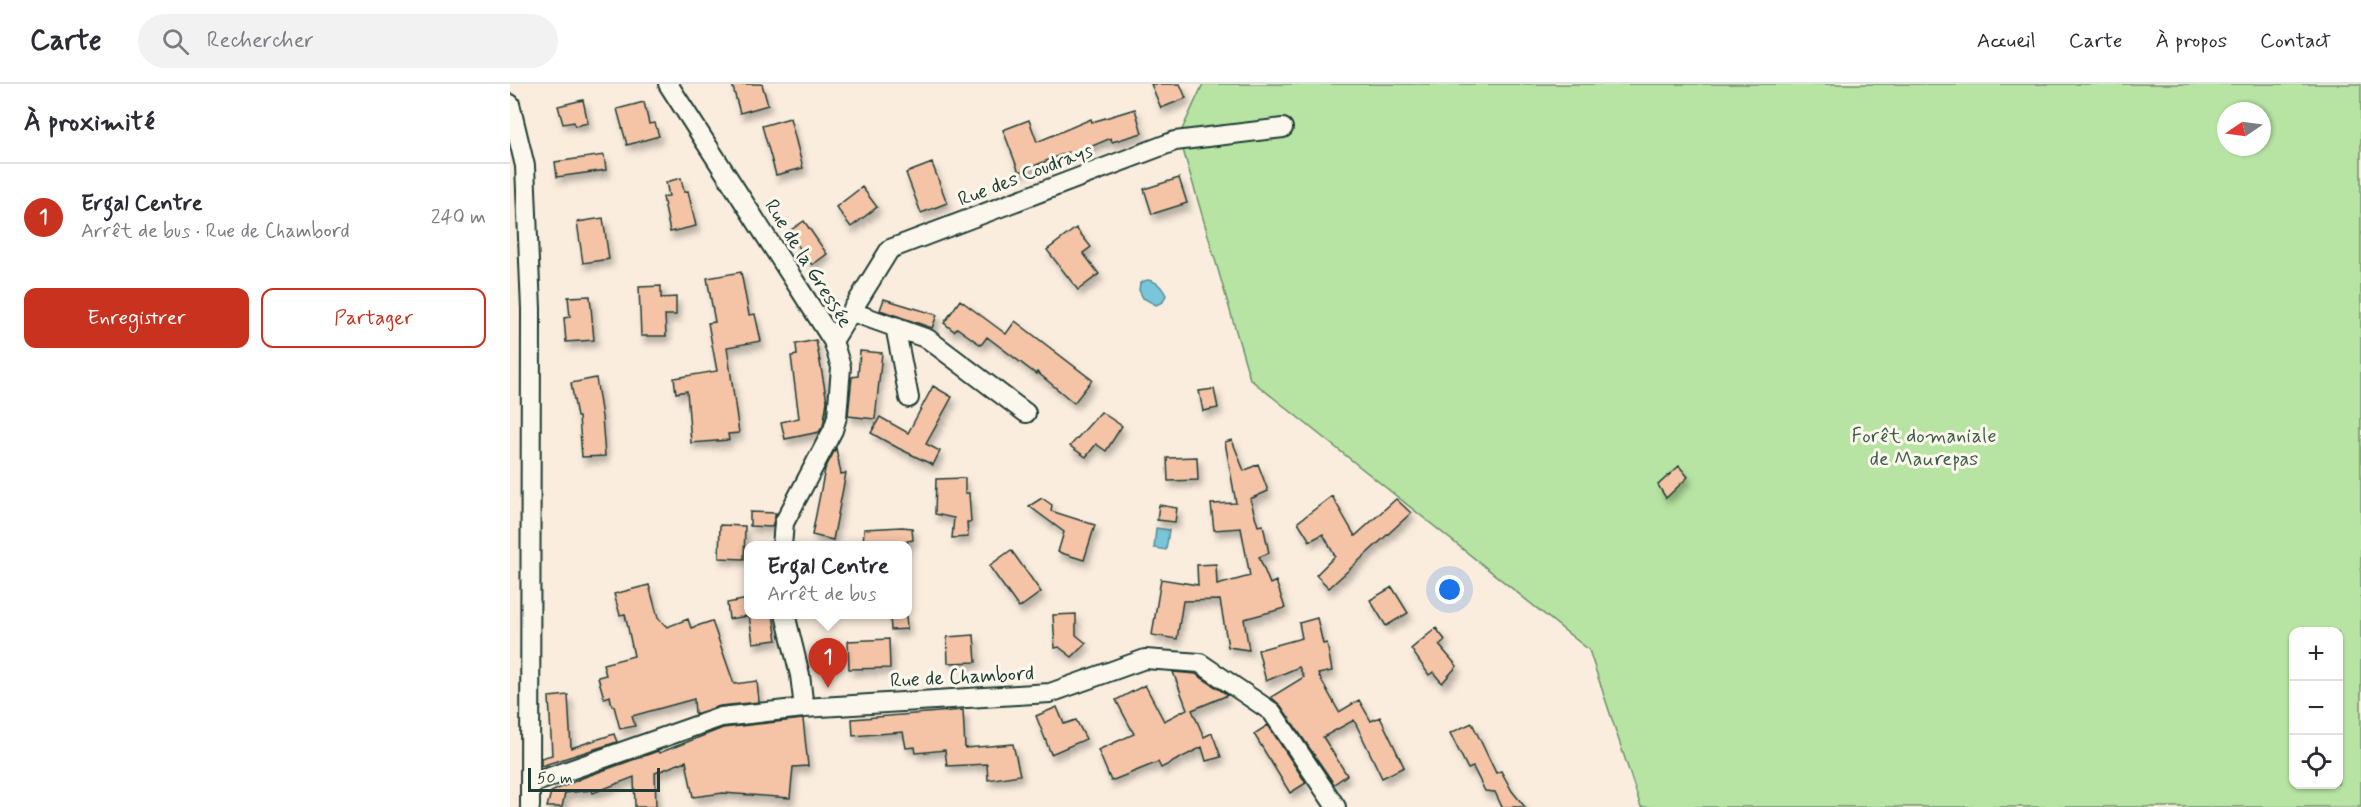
<!DOCTYPE html>
<html lang="fr">
<head>
<meta charset="utf-8">
<style>
  :root { --surface:#fff; --page:#f2f2f3; --text:#2b2b33; --muted:#7c7c81; --line:#e1e1e2; --accent:#c8321e }
  body { margin:0; font-family:Mynerve,sans-serif; background:var(--page); color:var(--text) }
  .controls { position:absolute; right:18px; bottom:18px; display:grid; overflow:hidden; border-radius:12px; box-shadow:0 2px 4px #0004 }
  .controls button { width:54px; height:54px; display:grid; place-items:center; padding:0; border:0; border-bottom:2px solid var(--line); background:var(--surface); color:var(--text); font:30px sans-serif }
  .compass { position:absolute; left:1707px; top:18px; width:54px; height:54px; border-radius:50%; background:var(--surface); box-shadow:0 2px 4px #0004; rotate:257deg }
  .scale { position:absolute; left:18px; bottom:15px; width:132px; box-sizing:border-box; padding-left:6px; border:3px solid #1f3d34; border-top:0; font-size:16px; line-height:21px; white-space:nowrap; color:#1f3d34; -webkit-text-stroke:4px #fbf7ec; paint-order:stroke }
  .you { position:absolute; left:940px; top:506px; width:21px; height:21px; margin:-15px; border:4px solid #fff; border-radius:50%; background:#1a73e8; box-shadow:0 0 0 9px #1a73e833 }
  .badge { display:grid; place-items:center; width:39px; height:39px; border-radius:50%; background:var(--accent); color:#fff; font-size:20px; font-weight:700 }
  .pin { position:absolute; translate:-50% -50px; filter:drop-shadow(0 2px 3px #0008) }
  .pin::after { content:''; position:absolute; top:32px; width:21px; height:18px; background:inherit; clip-path:polygon(0 0,100% 0,50% 100%) }
  .popup { position:absolute; left:234px; top:457px; width:168px; height:78px; box-sizing:border-box; display:grid; place-content:center; border-radius:12px; background:var(--surface); filter:drop-shadow(0 2px 4px #0005); font-size:20px; white-space:nowrap; color:var(--muted) }
  .popup b { font-size:22px; color:var(--text) }
  .popup::after { content:''; position:absolute; left:50%; top:100%; margin-left:-12px; border:12px solid transparent; border-top-color:var(--surface) }
  .list { margin:0; padding:0; list-style:none }
  h2 { display:flex; justify-content:space-between; align-items:center; height:78px; margin:0; padding:0 24px; font-size:26px }
  h2 small { font-size:20px; font-weight:400; color:var(--muted) }
  .list li { display:grid; grid-template-columns:39px 1fr auto; gap:18px; align-items:center; box-sizing:border-box; height:108px; padding:0 24px; border-top:2px solid var(--line) }
  .list b { display:block; font-size:22px; white-space:nowrap }
  .list p { margin:0; font-size:20px; white-space:nowrap; color:var(--muted) }
  .list em { font-size:20px; font-style:normal; color:var(--muted) }
  .actions { display:flex; gap:12px; padding:18px 24px }
  .actions a { flex:1; padding:14px 0; border:2px solid var(--accent); border-radius:12px; text-align:center; font-size:21px; color:var(--accent) }
  .actions .main { background:var(--accent); color:#fff }
  .icon { flex:none; width:33px; height:33px; fill:none; stroke:currentColor; stroke-width:2; stroke-linecap:round; stroke-linejoin:round }
  .map { position:relative; flex:none; width:1851px; height:723px; overflow:hidden }
  header { display:flex; align-items:center; gap:36px; box-sizing:border-box; height:84px; padding:0 30px; background:var(--surface); border-bottom:2px solid var(--line) }
  header strong { font-size:28px }
  nav { display:flex; gap:33px; margin-inline-start:auto; font-size:21px }
  .search { width:420px; height:54px; background:var(--page); display:flex; align-items:center; gap:15px; box-sizing:border-box; padding:0 21px; border-radius:33px; color:var(--muted); font-size:22px }
  main { display:flex }
  aside { flex:1; background:var(--surface) }
  .map>svg:first-child { display:block }
  .green { fill:#b7e4a2; stroke:#6b906b; stroke-width:1.5; fill-rule:evenodd }
  .water { fill:#7ac5da; stroke:#568f98; stroke-width:1.5 }
  .building { fill:#f5c3a6; stroke:#1f3d34; stroke-width:1.5; filter:url(#shadow) }
  .lines { fill:none; stroke-linecap:round; stroke-linejoin:round }
  .minor-casing { stroke:#1f3d34; stroke-width:22 }
  .minor { stroke:#fbf7ec; stroke-width:18 }
  .labels { text-anchor:middle; stroke-width:6; stroke-linejoin:round; paint-order:stroke }
  .street-label { font-size:20px; fill:#1f3d34; stroke:#fbf7ec }
  .park-label { font-size:20px; fill:#3d5e4a; stroke:#fbf7ec }
</style>
</head>
<body>
<header>
<strong>Carte</strong>
<div class="search"><svg class="icon" aria-label="search" viewBox="0 0 24 24"><circle cx="10" cy="10" r="6"/><path d="M15 15l6 6"/></svg>Rechercher</div>
<nav><a>Accueil</a><a>Carte</a><a>À propos</a><a>Contact</a></nav>
</header>
<main>
<aside>
<h2>À proximité<small></small></h2>
<ul class="list">
<li><span class="badge">1</span><div><b>Ergal Centre</b><p>Arrêt de bus · Rue de Chambord</p></div><em>240 m</em></li>
</ul>
<div class="actions"><a class="main">Enregistrer</a><a>Partager</a></div>
</aside>
<div class="map">
<svg width="1851" height="723" viewBox="0 0 1851 723">
  <defs>
    <filter id="shadow"><feDropShadow dx="3.5" dy="6" stdDeviation="3" flood-color="#0004"/></filter>
  </defs>
  <rect width="100%" height="100%" fill="#faedde"/>
  <filter id="ink" filterUnits="userSpaceOnUse"><feTurbulence type="fractalNoise" baseFrequency=".0167" numOctaves="2"/><feDisplacementMap in="SourceGraphic" scale="12" xChannelSelector="R" yChannelSelector="G"/><feConvolveMatrix kernelMatrix="1 2 1 2 8 2 1 2 1" color-interpolation-filters="sRGB"/></filter>
  <g filter="url(#ink)">
    <path class="green" d="M 693,0 L 1851,0 L 1851,723 L 1131,723 L 1079,566 L 740,295 L 669,52 ZM 1716,27 L 1752,27 L 1752,63 L 1716,63 ZM 1784,548 L 1828,548 L 1828,700 L 1784,700 Z"/>
    <path class="water" d="M 637,196 C 647,197 651,202 656,211 L 653,218 L 646,221 L 633,214 L 629,206 L 630,199 Z
      M 646,444 L 659,446 L 656,466 L 644,464 Z"/>
    <path class="building" d="M 222,0 L 252,0 L 258,21 L 230,29 Z
      M 641,0 L 670,0 L 676,14 L 651,24 Z
      M 73,16 L 78,39 L 65,42 L 64,38 L 53,40 L 48,22 Z
      M 134,18 L 139,40 L 145,39 L 149,52 L 117,61 L 107,25 Z
      M 625,25 L 632,49 L 602,58 L 601,54 L 559,72 L 558,68 L 509,88 L 493,46 L 519,36 L 527,58 L 581,35 L 582,38 Z
      M 280,34 L 293,84 L 266,91 L 252,42 Z
      M 94,71 L 96,86 L 47,93 L 45,78 Z
      M 422,79 L 437,119 L 411,129 L 396,89 Z
      M 171,94 L 174,108 L 178,107 L 186,142 L 160,148 L 153,113 L 159,112 L 156,98 Z
      M 669,94 L 677,119 L 642,130 L 634,105 Z
      M 352,103 L 367,123 L 341,143 L 326,123 Z
      M 93,134 L 99,175 L 73,179 L 67,138 Z
      M 294,137 L 317,170 L 302,181 L 278,148 Z
      M 566,144 L 581,163 L 573,169 L 589,190 L 568,206 L 537,166 Z
      M 231,188 L 239,231 L 245,230 L 251,257 L 217,263 L 229,349 L 218,350 L 219,356 L 181,359 L 177,307 L 166,309 L 164,294 L 207,287 L 198,239 L 205,238 L 197,194 Z
      M 151,202 L 151,214 L 166,213 L 166,231 L 155,231 L 156,252 L 131,252 L 129,203 Z
      M 80,212 L 84,256 L 56,258 L 54,234 L 60,233 L 58,213 Z
      M 374,215 L 427,231 L 422,244 L 370,226 Z
      M 450,216 L 496,250 L 505,237 L 582,296 L 564,319 L 527,288 L 526,290 L 477,253 L 471,261 L 447,244 L 444,247 L 434,239 Z
      M 306,256 L 317,317 L 313,342 L 309,348 L 275,355 L 271,338 L 289,334 L 281,272 L 287,271 L 286,260 Z
      M 350,267 L 372,269 L 365,335 L 338,332 L 342,293 L 348,292 Z
      M 86,294 L 92,333 L 95,372 L 72,373 L 69,333 L 67,333 L 61,299 Z
      M 423,302 L 442,313 L 416,360 L 430,367 L 423,381 L 388,364 L 361,349 L 370,333 L 398,349 Z
      M 704,305 L 708,324 L 693,327 L 689,307 Z
      M 591,328 L 612,342 L 596,367 L 586,360 L 576,373 L 560,362 Z
      M 722,356 L 734,387 L 748,380 L 758,407 L 740,415 L 748,442 L 753,441 L 759,469 L 749,473 L 760,500 L 766,497 L 775,524 L 734,535 L 739,566 L 718,563 L 710,516 L 673,517 L 667,555 L 642,551 L 651,495 L 688,501 L 687,481 L 706,480 L 707,501 L 740,492 L 731,444 L 704,446 L 701,420 L 726,419 L 715,358 Z
      M 326,364 L 331,390 L 336,389 L 323,456 L 302,451 L 315,385 Z
      M 687,373 L 688,396 L 658,397 L 657,374 Z
      M 1169,382 L 1178,393 L 1156,414 L 1148,401 Z
      M 455,394 L 455,409 L 459,409 L 461,438 L 457,438 L 458,453 L 442,454 L 444,434 L 425,430 L 426,395 Z
      M 822,412 L 845,452 L 886,415 L 901,429 L 819,504 L 806,491 L 825,472 L 813,450 L 800,457 L 788,438 Z
      M 532,414 L 542,421 L 541,427 L 585,441 L 574,476 L 548,468 L 554,448 L 519,422 Z
      M 649,421 L 667,424 L 665,438 L 647,436 Z
      M 240,428 L 266,429 L 262,443 L 240,442 Z
      M 210,441 L 235,442 L 234,475 L 209,474 Z
      M 392,443 L 402,444 L 403,456 L 397,457 L 398,462 L 353,462 L 354,445 Z
      M 501,466 L 531,508 L 509,524 L 479,482 Z
      M 139,501 L 148,534 L 157,543 L 178,535 L 181,544 L 202,537 L 224,600 L 247,597 L 249,618 L 210,622 L 185,630 L 184,615 L 122,632 L 125,642 L 110,645 L 104,622 L 102,622 L 100,612 L 94,614 L 88,593 L 96,591 L 93,580 L 124,572 L 115,530 L 110,531 L 104,510 Z
      M 882,503 L 898,529 L 876,542 L 860,516 Z
      M 238,515 L 238,532 L 219,535 L 217,519 Z
      M 566,530 L 566,551 L 576,559 L 562,573 L 549,563 L 545,564 L 543,531 Z
      M 239,531 L 263,531 L 267,556 L 243,559 Z
      M 380,531 L 396,531 L 397,545 L 381,546 Z
      M 807,534 L 813,560 L 817,559 L 822,587 L 808,590 L 829,628 L 849,616 L 861,637 L 870,633 L 894,683 L 872,694 L 844,636 L 813,653 L 837,691 L 824,700 L 771,622 L 761,613 L 794,593 L 789,583 L 756,597 L 748,566 L 792,554 L 789,539 Z
      M 926,544 L 935,556 L 929,561 L 947,582 L 932,599 L 923,588 L 919,591 L 901,565 Z
      M 464,551 L 466,578 L 438,579 L 437,553 Z
      M 379,555 L 380,584 L 339,585 L 338,557 Z
      M 663,588 L 686,590 L 718,611 L 682,626 L 694,653 L 702,649 L 711,673 L 696,677 L 692,663 L 651,684 L 648,678 L 601,697 L 588,666 L 624,650 L 606,616 L 635,601 L 654,637 L 677,625 Z
      M 58,611 L 61,664 L 104,650 L 107,658 L 31,682 L 31,674 L 42,671 L 39,613 Z
      M 547,623 L 554,640 L 566,636 L 576,655 L 541,670 L 526,632 Z
      M 453,626 L 455,664 L 503,660 L 510,691 L 478,696 L 477,680 L 437,682 L 435,666 L 406,669 L 405,663 L 396,664 L 393,648 L 343,652 L 342,635 Z
      M 293,635 L 298,682 L 283,683 L 280,714 L 213,709 L 183,713 L 176,677 L 145,689 L 146,723 L 125,723 L 124,693 L 83,709 L 82,706 L 55,709 L 52,723 L 37,723 L 41,708 L 72,694 L 148,667 L 149,669 L 213,644 Z
      M 962,639 L 986,689 L 991,687 L 1002,707 L 1015,723 L 992,723 L 985,708 L 975,707 L 963,683 L 958,685 L 940,649 Z
      M 758,641 L 796,699 L 780,709 L 744,650 Z"/>
    <g class="lines">
      <defs>
        <path id="minor" d="M 158,0 L 323,257 L 331,283 L 327,333 L 323,346 L 274,439 L 272,462
          M 0,20 L 15,82 L 21,225 L 20,723
          M 342,228 L 418,255 L 516,329
          M 385,242 L 399,314
          M 323,257 L 380,165 L 665,57 L 773,44
          M 275,530 L 290,591 L 294,624
          M 20,700 L 211,633 L 294,624 L 540,609 L 635,575 L 690,579 L 762,628 L 826,723"/>
      </defs>
      <use href="#minor" class="minor-casing"/>
      <use href="#minor" class="minor"/>
    </g>
  </g>
  <g class="labels">
    <g class="street-label">
      <text transform="translate(515 90) rotate(-21)" y="7">Rue des Coudrays</text>
      <text transform="translate(299 179) rotate(58)" y="7">Rue de la Gressée</text>
      <text transform="translate(452 592) rotate(-3)" y="7">Rue de Chambord</text>
    </g>
    <g class="park-label">
      <text x="1414" y="358">Forêt domaniale<tspan x="1414" dy="23">de Maurepas</tspan></text>
    </g>
  </g>
</svg>
<div class="controls">
<button>+</button>
<button>−</button>
<button><svg class="icon" aria-label="locate" viewBox="0 0 24 24"><circle cx="12" cy="12" r="6"/><path d="M12 2v4M12 18v4M2 12h4M18 12h4"/></svg></button>
</div>
<svg class="compass" viewBox="-18 -18 36 36"><path d="M0-13l5 13h-10z" fill="#e53935"/><path d="M0 13l5-13h-10z" fill="#7c7c81"/></svg>
<div class="scale">50 m</div>
<div class="you"></div>
<div class="pin badge" style="left:318px;top:604px">1</div>
<div class="popup"><b>Ergal Centre</b>Arrêt de bus</div>
</div>
</main>
</body>
</html>
